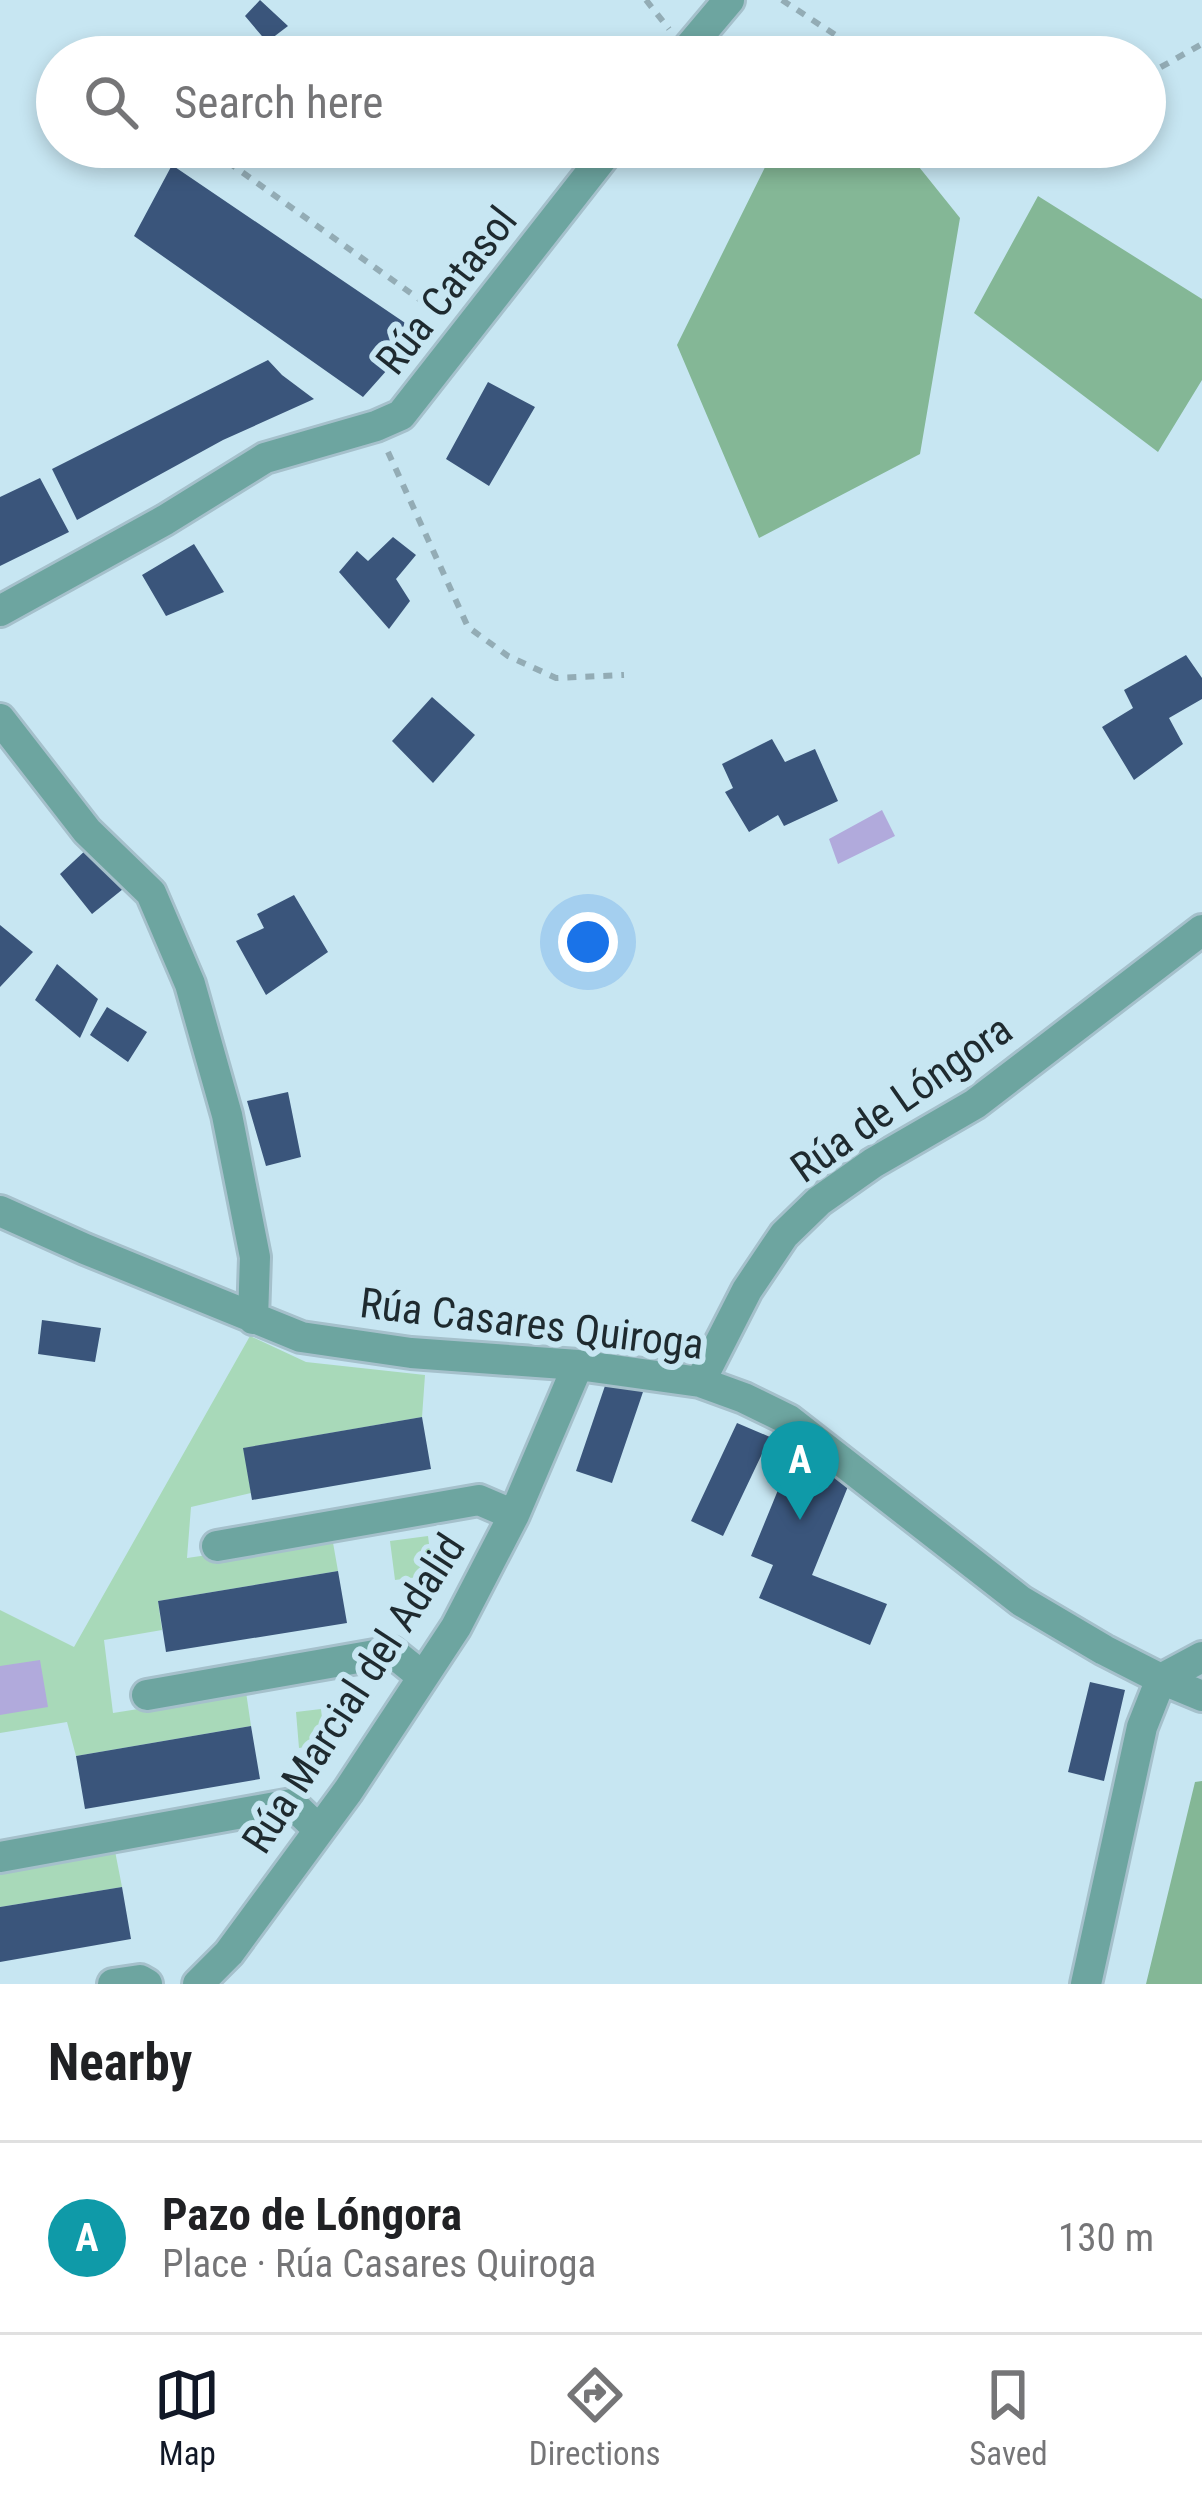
<!DOCTYPE html>
<html lang="en">
<head>
<meta charset="utf-8">
<style>
  :root { --surface:#fff; --page:#f2f2f2; --text:#202124; --muted:#757577; --line:#e0e0e0; --accent:#111827 }
  body { margin:0; font-family:"Roboto Condensed",sans-serif; background:var(--page); color:var(--text) }
  .you { position:absolute; left:588px; top:942px; width:42px; height:42px; margin:-30px; border:9px solid #fff; border-radius:50%; background:#1a73e8; box-shadow:0 0 0 18px #1a73e833 }
  .badge { display:grid; place-items:center; width:78px; height:78px; border-radius:50%; background:var(--accent); color:#fff; font-size:39px; font-weight:700 }
  .pin { position:absolute; translate:-50% -99px; filter:drop-shadow(0 3px 6px #0008) }
  .pin::after { content:''; position:absolute; top:63px; width:42px; height:36px; background:inherit; clip-path:polygon(0 0,100% 0,50% 100%) }
  .list { margin:0; padding:0; list-style:none }
  h2 { display:flex; justify-content:space-between; align-items:center; height:156px; margin:0; padding:0 48px; font-size:51px }
  h2 small { font-size:39px; font-weight:400; color:var(--muted) }
  .list li { display:grid; grid-template-columns:78px 1fr auto; gap:36px; align-items:center; box-sizing:border-box; height:192px; padding:0 48px; border-top:3px solid var(--line) }
  .list b { display:block; font-size:45px; white-space:nowrap }
  .list p { margin:0; font-size:39px; white-space:nowrap; color:var(--muted) }
  .list em { font-size:39px; font-style:normal; color:var(--muted) }
  .icon { flex:none; width:66px; height:66px; fill:none; stroke:currentColor; stroke-width:2; stroke-linecap:round; stroke-linejoin:round }
  .map { position:relative; flex:none; width:1202px; height:1984px; overflow:hidden }
  .search { position:absolute; background:var(--surface); box-shadow:0 6px 18px #0003; left:36px; right:36px; top:36px; height:132px; display:flex; align-items:center; gap:30px; box-sizing:border-box; padding:0 42px; border-radius:66px; color:var(--muted); font-size:45px }
  .sheet { height:348px; background:var(--surface) }
  nav { display:flex; justify-content:space-around; align-items:center; box-sizing:border-box; height:168px; border-top:3px solid var(--line); background:var(--surface); font-size:33px; color:var(--muted) }
  nav a { display:grid; justify-items:center; gap:6px }
  nav .on { color:var(--accent) }
  .map>svg:first-child { display:block }
  .green { fill:#a8d9b9 }
  .forest { fill:#84b796 }
  .water { fill:#b1aadc }
  .building { fill:#3a557b }
  .lines { fill:none; stroke-linecap:round; stroke-linejoin:round }
  .minor-casing { stroke:#a5c0cb; stroke-width:36 }
  .path { stroke:#93acb5; stroke-width:6; stroke-dasharray:9 9; stroke-linecap:butt }
  .minor { stroke:#6da5a0; stroke-width:30 }
  .labels { text-anchor:middle; stroke-width:12; stroke-linejoin:round; paint-order:stroke }
  .street-label { font-size:42px; fill:#1e2a2f; stroke:#c7e6f2 }
</style>
</head>
<body>
<div class="map">
<svg width="1202" height="1984" viewBox="0 0 1202 1984">
  <rect width="100%" height="100%" fill="#c7e6f2"/>
  <path class="green" d="M 250,1336 L 306,1362 L 425,1375 L 422,1417 L 244,1448 L 251,1493 L 191,1507 L 187,1558 L 332,1537 L 338,1571 L 158,1601 L 162,1630 L 104,1640 L 113,1713 L 246,1692 L 251,1726 L 76,1756 L 67,1722 L 0,1733 L 0,1610 L 74,1647 Z
    M 428,1536 L 433,1575 L 395,1580 L 390,1541 Z
    M 321,1709 L 325,1745 L 299,1748 L 296,1712 Z
    M 115,1851 L 122,1887 L 0,1907 L 0,1871 Z"/>
  <path class="forest" d="M 775,147 L 903,147 L 960,218 L 920,454 L 759,538 L 677,345 Z
    M 1038,196 L 1202,299 L 1202,380 L 1158,452 L 974,313 Z
    M 1202,1781 L 1202,1984 L 1146,1984 L 1195,1782 Z"/>
  <path class="water" d="M 882,810 L 895,836 L 838,864 L 829,839 Z
    M 40,1660 L 48,1707 L 0,1715 L 0,1666 Z"/>
  <path class="building" d="M 260,0 L 288,26 L 267,42 L 245,16 Z
    M 982,42 L 1008,57 L 972,57 Z
    M 172,165 L 420,333 L 363,397 L 134,236 Z
    M 268,360 L 282,375 L 314,399 L 223,440 L 77,520 L 52,469 Z
    M 488,382 L 535,407 L 489,486 L 446,459 Z
    M 40,478 L 69,532 L 0,566 L 0,497 Z
    M 393,537 L 416,555 L 396,579 L 410,601 L 389,629 L 339,572 L 357,551 L 368,561 Z
    M 194,544 L 224,592 L 166,616 L 142,575 Z
    M 1186,655 L 1202,678 L 1202,699 L 1169,718 L 1183,744 L 1134,780 L 1102,727 L 1133,708 L 1124,690 Z
    M 432,697 L 475,735 L 433,783 L 392,741 Z
    M 772,739 L 785,762 L 815,749 L 838,801 L 784,826 L 778,815 L 749,832 L 725,792 L 733,788 L 722,764 Z
    M 87,849 L 123,889 L 92,914 L 60,874 Z
    M 294,895 L 328,952 L 266,995 L 236,941 L 264,928 L 257,914 Z
    M 0,925 L 33,952 L 0,987 Z
    M 57,964 L 98,999 L 80,1038 L 35,1000 Z
    M 107,1007 L 147,1032 L 128,1062 L 90,1035 Z
    M 288,1092 L 301,1157 L 266,1166 L 247,1101 Z
    M 42,1320 L 101,1328 L 95,1362 L 38,1354 Z
    M 608,1377 L 644,1389 L 612,1483 L 576,1471 Z
    M 422,1417 L 431,1469 L 252,1500 L 243,1448 Z
    M 737,1423 L 770,1437 L 723,1536 L 691,1521 Z
    M 794,1451 L 849,1484 L 812,1575 L 887,1604 L 870,1645 L 759,1598 L 773,1565 L 751,1556 Z
    M 338,1571 L 347,1623 L 166,1652 L 158,1601 Z
    M 1090,1682 L 1125,1690 L 1104,1781 L 1068,1772 Z
    M 251,1726 L 260,1779 L 85,1809 L 76,1756 Z
    M 122,1887 L 131,1939 L 0,1962 L 0,1907 Z"/>
  <g class="lines">
    <defs>
      <path id="minor" d="M 681,57 L 729,0
        M 0,611 L 165,520 L 265,458 L 376,426 L 401,415 L 611,147
        M 0,719 L 87,831 L 151,893 L 190,984 L 227,1115 L 255,1257 L 253,1319
        M 0,1211 L 85,1249 L 301,1337 L 411,1353 L 578,1365 L 700,1382 L 744,1398 L 789,1420 L 1021,1601 L 1104,1650 L 1161,1679 L 1202,1696
        M 700,1382 L 747,1290 L 784,1235 L 819,1201 L 873,1163 L 975,1104 L 1202,930
        M 217,1546 L 479,1500 L 514,1515
        M 147,1695 L 392,1652 L 423,1677
        M 0,1857 L 292,1804 L 319,1830
        M 113,1984 L 140,1980 L 147,1984
        M 198,1984 L 229,1953 L 348,1791 L 456,1627 L 514,1515 L 578,1365
        M 1086,1984 L 1142,1727 L 1161,1679 L 1202,1657"/>
    </defs>
    <use href="#minor" class="minor-casing"/>
    <path class="path" d="M 646,0 L 669,29
      M 782,0 L 869,57
      M 1145,76 L 1202,44
      M 228,162 L 444,317
      M 388,452 L 468,627 L 508,656 L 556,678 L 624,675"/>
    <use href="#minor" class="minor"/>
  </g>
  <g class="labels">
    <g class="street-label">
      <text transform="translate(446 290) rotate(-52)" y="15">Rúa Catasol</text>
      <text transform="translate(901 1098) rotate(-35)" y="15">Rúa de Lóngora</text>
      <text transform="translate(532 1323) rotate(7)" y="15">Rúa Casares Quiroga</text>
      <text transform="translate(353 1693) rotate(-57)" y="15">Rúa Marcial del Adalid</text>
    </g>
  </g>
</svg>
<div class="you"></div>
<div class="pin badge" style="left:800px;top:1520px;background:#0f9aa8">A</div>
<div class="search"><svg class="icon" aria-label="search" viewBox="0 0 24 24"><circle cx="10" cy="10" r="6"/><path d="M15 15l6 6"/></svg>Search here</div>
</div>
<section class="sheet">
<h2>Nearby<small></small></h2>
<ul class="list">
<li><span class="badge" style="background:#0f9aa8">A</span><div><b>Pazo de Lóngora</b><p>Place · Rúa Casares Quiroga</p></div><em>130 m</em></li>
</ul>
</section>
<nav>
<a class="on"><svg class="icon" aria-label="map" viewBox="0 0 24 24"><path d="M3 6l6-2 6 2 6-2v14l-6 2-6-2-6 2zM9 4v14M15 6v14"/></svg>Map</a>
<a><svg class="icon" aria-label="directions" viewBox="0 0 24 24"><path d="M12 3l9 9-9 9-9-9zM9 14v-3h6M13 9l2 2-2 2"/></svg>Directions</a>
<a><svg class="icon" aria-label="saved" viewBox="0 0 24 24"><path d="M7 4h10v16l-5-4-5 4z"/></svg>Saved</a>
</nav>
</body>
</html>
